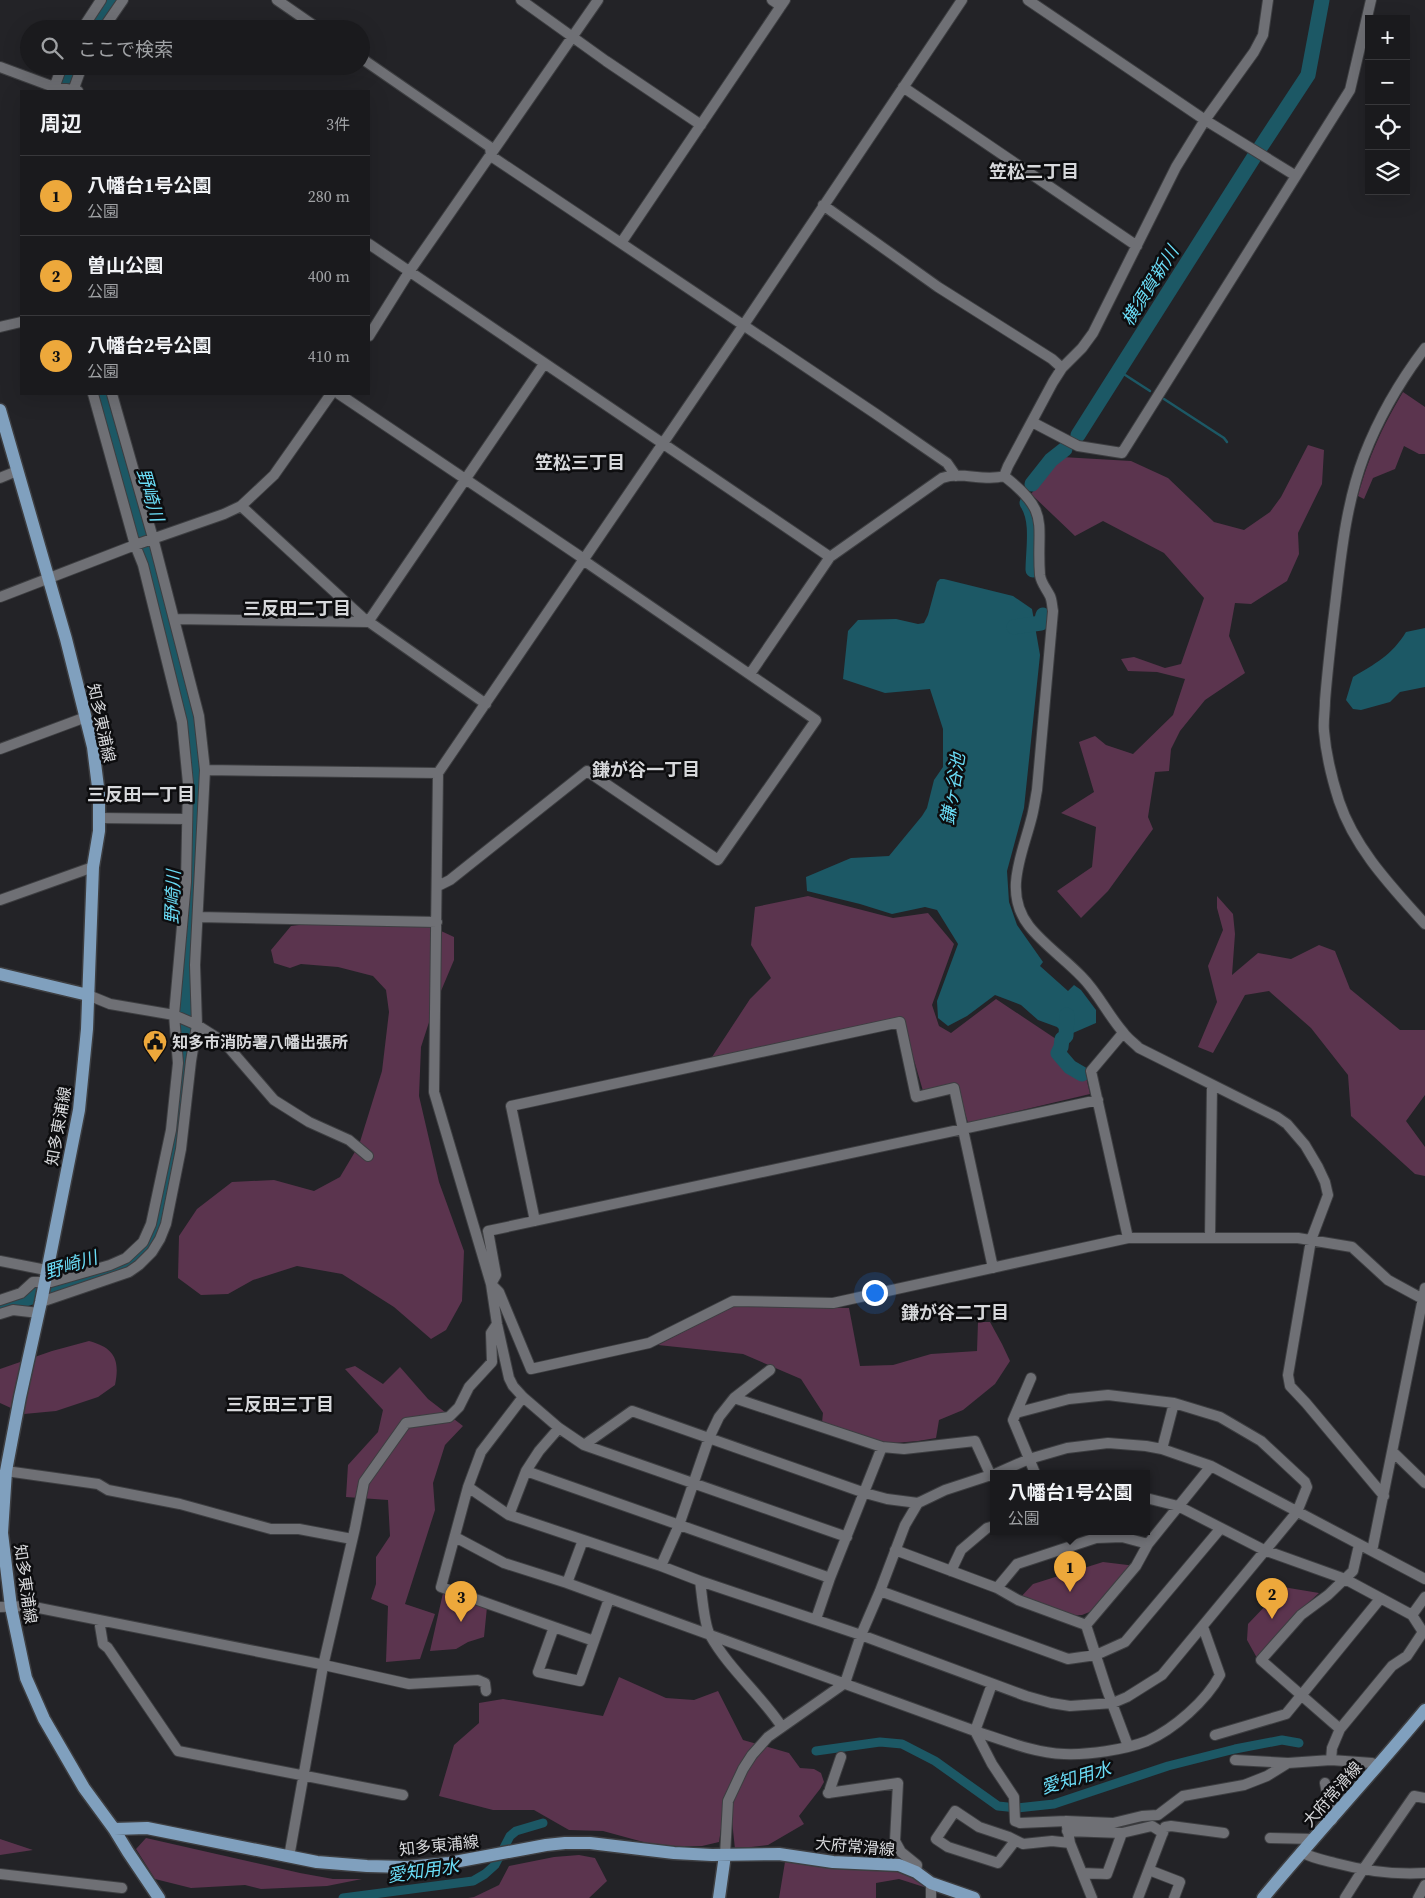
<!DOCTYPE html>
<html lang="ja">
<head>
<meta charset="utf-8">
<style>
  :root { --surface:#1a1a1d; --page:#27272a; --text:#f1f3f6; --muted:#9fa1a4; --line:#38383b; --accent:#eda83b }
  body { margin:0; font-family:"Source Serif 4","Noto Sans JP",serif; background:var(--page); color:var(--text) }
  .controls { position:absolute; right:15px; top:15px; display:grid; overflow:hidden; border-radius:0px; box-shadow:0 5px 20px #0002 }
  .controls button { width:45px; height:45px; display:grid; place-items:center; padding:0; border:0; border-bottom:1px solid var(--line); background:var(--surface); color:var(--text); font:25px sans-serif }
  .you { position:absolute; left:874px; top:1292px; width:18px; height:18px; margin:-12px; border:4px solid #fff; border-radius:50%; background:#1a73e8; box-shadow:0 0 0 8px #1a73e833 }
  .badge { display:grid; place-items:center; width:32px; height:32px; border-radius:50%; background:var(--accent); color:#111; font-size:16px; font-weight:700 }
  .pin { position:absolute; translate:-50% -41px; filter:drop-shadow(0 1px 2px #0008) }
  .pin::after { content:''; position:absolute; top:26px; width:18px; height:15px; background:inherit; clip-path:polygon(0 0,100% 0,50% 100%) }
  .popup { position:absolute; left:990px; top:1470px; width:160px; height:65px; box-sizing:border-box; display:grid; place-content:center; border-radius:0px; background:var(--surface); filter:drop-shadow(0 1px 4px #0005); font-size:16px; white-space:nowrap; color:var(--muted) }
  .popup b { font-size:19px; color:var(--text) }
  .popup::after { content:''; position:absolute; left:50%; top:100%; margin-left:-10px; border:10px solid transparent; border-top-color:var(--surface) }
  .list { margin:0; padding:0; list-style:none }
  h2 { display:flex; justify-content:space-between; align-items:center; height:65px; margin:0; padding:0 20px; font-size:21px }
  h2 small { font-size:16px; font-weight:400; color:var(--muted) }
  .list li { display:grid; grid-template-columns:32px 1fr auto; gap:15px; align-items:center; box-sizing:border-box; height:80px; padding:0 20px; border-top:1px solid var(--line) }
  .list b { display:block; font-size:19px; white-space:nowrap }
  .list p { margin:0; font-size:16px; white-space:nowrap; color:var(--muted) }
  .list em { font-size:16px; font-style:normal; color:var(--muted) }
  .icon { flex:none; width:28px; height:28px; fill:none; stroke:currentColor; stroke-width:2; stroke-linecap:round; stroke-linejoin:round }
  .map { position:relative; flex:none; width:1425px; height:1898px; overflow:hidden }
  .search { position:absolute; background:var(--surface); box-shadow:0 5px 20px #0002; left:20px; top:20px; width:350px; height:55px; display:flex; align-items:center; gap:12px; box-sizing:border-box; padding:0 18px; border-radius:28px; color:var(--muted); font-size:19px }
  .panel { position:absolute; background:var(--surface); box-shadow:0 5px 20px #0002; left:20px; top:90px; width:350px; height:305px; border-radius:0px }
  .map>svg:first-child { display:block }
  .green { fill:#5b344e }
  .water { fill:#1c5865 }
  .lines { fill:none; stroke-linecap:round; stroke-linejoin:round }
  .stream { stroke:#1c5865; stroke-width:2.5 }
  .canal { stroke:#1c5865; stroke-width:9 }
  .river { stroke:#1c5865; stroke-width:15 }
  .minor-casing { stroke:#3d3e41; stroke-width:12 }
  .major-casing { stroke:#3d3e41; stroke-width:15 }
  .minor { stroke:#6f7075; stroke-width:10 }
  .major { stroke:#80a0be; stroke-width:12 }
  .labels { text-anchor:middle; stroke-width:5; stroke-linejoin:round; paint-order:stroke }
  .street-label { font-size:16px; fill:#d7d8db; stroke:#0d0d0f }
  .poi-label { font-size:16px; font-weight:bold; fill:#d7d8db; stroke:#0d0d0f; text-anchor:start }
  .neighbourhood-label { font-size:18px; font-weight:bold; fill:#d7d8db; stroke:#0d0d0f }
  .water-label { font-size:18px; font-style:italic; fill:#6adcf6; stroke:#0d0d0f }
</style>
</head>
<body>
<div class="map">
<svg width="1425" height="1898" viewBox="0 0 1425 1898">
  <rect width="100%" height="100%" fill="#232327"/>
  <path class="green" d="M 1403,392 L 1425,407 L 1425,454 L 1419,454 L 1404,446 L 1395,469 L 1373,478 L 1364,499 L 1358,496 C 1369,456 1382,427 1403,392 Z
    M 1308,445 L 1324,450 L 1322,484 L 1298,533 L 1299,554 L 1287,581 L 1251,604 L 1235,603 L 1229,636 L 1245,673 L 1205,700 L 1180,731 L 1171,749 L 1169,771 L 1155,772 L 1148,817 L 1153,829 L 1108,891 L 1081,918 L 1057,891 L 1092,867 L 1096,827 L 1061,813 L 1094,792 L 1079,742 L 1095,736 L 1106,745 L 1133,754 L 1173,715 L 1185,679 L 1157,672 L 1128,671 L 1121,659 L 1134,657 L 1165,668 L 1181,664 L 1204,598 L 1164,553 L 1103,521 L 1075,536 L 1031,494 L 1062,457 L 1131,461 L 1168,478 L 1214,522 L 1244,530 L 1270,512 L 1281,497 Z
    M 808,896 L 893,918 L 928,913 L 954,944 L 932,1005 L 939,1026 L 951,1033 L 996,999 L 1068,1047 L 1058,1059 L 1078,1077 L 1086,1077 L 1090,1094 L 968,1123 L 957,1086 L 923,1091 L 902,1019 L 712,1057 L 750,999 L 771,978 L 751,945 L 755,907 Z
    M 1217,896 L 1233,914 L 1235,934 L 1232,975 L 1258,953 L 1291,959 L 1319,945 L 1335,951 L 1350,989 L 1400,1030 L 1425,1030 L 1425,1095 L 1406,1121 L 1425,1147 L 1425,1176 L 1415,1174 L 1351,1116 L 1348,1075 L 1311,1028 L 1269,991 L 1245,995 L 1213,1053 L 1198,1047 L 1217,1002 L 1208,966 L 1223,930 L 1217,908 Z
    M 330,921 L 428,925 L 454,937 L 454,960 L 433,1010 L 421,1047 L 419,1096 L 439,1182 L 464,1251 L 462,1301 L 446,1330 L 431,1339 L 394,1307 L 342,1274 L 297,1266 L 253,1280 L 228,1294 L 201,1295 L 178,1278 L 179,1236 L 197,1209 L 232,1182 L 274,1180 L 314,1191 L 340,1177 L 359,1145 L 382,1071 L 389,1012 L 386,990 L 373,976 L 338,967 L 301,964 L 290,968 L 274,963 L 271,950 L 291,926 Z
    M 733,1306 L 849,1308 L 860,1366 L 893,1365 L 931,1354 L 977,1351 L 978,1322 L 990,1322 L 1002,1344 L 1010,1361 L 995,1384 L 963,1410 L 939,1420 L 936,1438 L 918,1441 L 883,1444 L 822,1422 L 823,1413 L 801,1379 L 743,1354 L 658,1345 Z
    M 89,1341 C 115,1348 120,1360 115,1385 L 98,1397 L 56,1411 L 24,1414 L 0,1403 L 0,1369 L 52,1351 Z
    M 355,1366 L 383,1384 L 400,1367 L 428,1399 L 463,1426 L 445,1445 L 433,1483 L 435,1510 L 405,1604 L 435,1614 L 420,1659 L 386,1662 L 388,1606 L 371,1599 L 376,1584 L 376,1557 L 390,1536 L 388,1500 L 346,1497 L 348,1465 L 378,1432 L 383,1410 L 345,1369 Z
    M 1103,1562 L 1136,1566 L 1092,1611 L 1082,1615 L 1065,1616 L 1018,1600 L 1033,1584 Z
    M 1283,1587 L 1319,1593 L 1296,1614 L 1257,1658 L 1247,1640 L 1248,1624 Z
    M 443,1593 L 487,1607 L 484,1637 L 468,1642 L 456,1649 L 430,1651 Z
    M 619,1677 L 666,1698 L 694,1700 L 718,1691 L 743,1740 L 789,1753 L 800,1768 L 814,1769 L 821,1773 L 824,1782 L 820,1789 L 799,1816 L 804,1824 L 768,1845 L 735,1849 L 732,1821 L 722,1822 L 719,1842 L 702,1846 L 658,1846 L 603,1831 L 569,1830 L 534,1810 L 493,1810 L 439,1796 L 454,1745 L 479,1723 L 479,1703 L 503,1699 L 603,1716 Z
    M 146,1838 L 300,1873 L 333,1879 L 362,1879 L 327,1886 L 261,1889 L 245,1885 L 191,1888 L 155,1879 L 136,1849 Z
    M 0,1839 L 33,1850 L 0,1855 Z
    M 579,1855 L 595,1858 L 607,1881 L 589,1898 L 468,1898 L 474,1897 L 499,1885 L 509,1866 L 554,1857 Z
    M 785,1862 L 832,1866 L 899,1868 L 927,1885 L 924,1887 L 899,1879 L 876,1883 L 876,1898 L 779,1898 Z"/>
  <path class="water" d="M 940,579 L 944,579 L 1013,596 L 1032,609 L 1040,655 L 1024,808 L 1007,871 L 1009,902 L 1017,925 L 1043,962 L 1040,966 L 1068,991 L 1074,985 L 1081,990 L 1096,1010 L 1096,1023 L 1066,1036 L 1057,1027 L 1038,1020 L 1021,1005 L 995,995 L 967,1016 L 948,1026 L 938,1018 L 937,1001 L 958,944 L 937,910 L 925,907 L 892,914 L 860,904 L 807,891 L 806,877 L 851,858 L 889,856 L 922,816 L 927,808 L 934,780 L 943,767 L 943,729 L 930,689 L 885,693 L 843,679 L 848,631 L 858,620 L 896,619 L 918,624 L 924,623 L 928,615 L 937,582 Z
    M 1425,628 L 1425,687 L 1400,692 L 1390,702 L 1361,710 L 1353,709 L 1346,700 L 1353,677 C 1375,664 1392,655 1406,632 Z"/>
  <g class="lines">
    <path class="stream" d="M 1119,371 L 1150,391
      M 1164,399 L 1224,438 L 1227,442"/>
    <path class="canal" d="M 816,1751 L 880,1742 L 902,1744 L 935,1761 L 998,1806 L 1017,1808 L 1054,1804 L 1168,1766 L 1235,1749 L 1282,1740 L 1299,1743
      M 343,1898 L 473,1881 L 485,1874 L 495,1865 L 510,1836 L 516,1831 L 543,1823"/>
    <path class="river" d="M 96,29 L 115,0
      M 65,91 L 74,66
      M 1260,148 L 1308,75 L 1322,0
      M 1078,435 L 1254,157
      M 1032,484 L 1051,460 L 1065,449
      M 1027,503 C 1039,521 1033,550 1033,570
      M 1014,627 L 1041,623 L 1043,615
      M 1067,1015 L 1066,1036 L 1062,1039 L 1061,1047 L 1058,1053 L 1070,1067 L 1082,1074
      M 0,1307 L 119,1269 C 137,1261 149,1247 158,1229 L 175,1146 L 181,1109 L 193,897 L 194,747 L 165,616 L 102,394"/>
    <defs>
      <path id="minor" d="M 277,0 L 319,29
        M 521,0 L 606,61 L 701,125
        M 772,0 L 781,6
        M 1028,0 L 1205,120 L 1296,176
        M 82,29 L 101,0
        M 103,29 L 123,0
        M 361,58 L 490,147 L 491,156 L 876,414 L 947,463 L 956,476
        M 0,67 L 54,87 L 78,91
        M 903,87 L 1137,246
        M 53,91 L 62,66
        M 73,91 L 82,66
        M 823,205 L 938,287 L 1052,359 L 1062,368
        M 621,243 L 785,0
        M 369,244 L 830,557
        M 0,327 L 21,322
        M 369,336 L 409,272 L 598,0
        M 1425,348 C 1400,381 1379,417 1364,456 C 1344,509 1340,567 1333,622 C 1330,649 1327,675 1325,701 C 1325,711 1323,722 1324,731 C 1326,755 1332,779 1339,801 C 1355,849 1392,887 1425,924
        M 339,394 L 584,559
        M 1032,422 L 1078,446 L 1122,453 L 1350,90 L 1371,0
        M 1004,476 C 1052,513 1036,523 1040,575 C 1041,583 1046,588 1050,596 C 1052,600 1052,606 1053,611 L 1037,790 C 1035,800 1034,810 1031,820 C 1022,855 1003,893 1029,926 C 1044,945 1065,959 1082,977 C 1098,993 1108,1015 1123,1032 C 1127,1038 1134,1043 1139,1048 L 1277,1117 L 1287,1124 L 1305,1145 L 1318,1167 L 1325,1182 L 1328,1195 L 1311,1240 L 1288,1375 L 1290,1386 L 1306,1403 L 1384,1496
        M 1004,476 L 1008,466 L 1053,382 L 1062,368 L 1082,348 L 1093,333 L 1176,167 L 1205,120 L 1254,52 L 1263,35 L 1268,0
        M 0,478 L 17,471
        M 241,506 L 362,617 L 486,704
        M 0,597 L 135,545 L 224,514 L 241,506 L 274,475 L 331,394
        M 174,619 L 368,622
        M 368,622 L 544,364
        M 750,674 L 830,557 L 942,478 C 962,471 984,482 1004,476
        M 0,749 L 86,717
        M 205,770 L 438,773
        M 99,818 L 186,819
        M 438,886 L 450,880 L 587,771 L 718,860 L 816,720 L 583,560
        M 0,900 L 93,867
        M 198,917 L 437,922
        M 88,995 L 110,1004 L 174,1015 L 197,1025 L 224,1042 L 274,1100 L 309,1122 L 349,1140 L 368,1156
        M 1123,1033 L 1091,1071 L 1128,1238
        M 535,1221 L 511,1106 L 900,1022 L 916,1097 L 954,1088 L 993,1268
        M 1210,1238 L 1212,1085
        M 0,1261 L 46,1270
        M 491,1284 L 499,1292 L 531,1369 L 649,1343 L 733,1301 L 833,1303 L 1128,1238 L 1298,1238 L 1352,1247 L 1388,1280 L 1423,1299
        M 491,1284 L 496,1275 L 488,1231 L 1098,1100
        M 0,1300 L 21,1293 L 33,1282 L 51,1282 L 110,1265 L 126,1258 L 143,1242 L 151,1224 L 171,1130 L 178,1063 L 174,1015 L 186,882 L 188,783 L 182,722 L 143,565 L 135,545 L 93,394
        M 41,1302 L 129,1272 L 139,1265 L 152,1252 L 160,1239 L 166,1224 L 181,1149 L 191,1061 L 197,1025 L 195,965 L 205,770 L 199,716 L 153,538 L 112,394
        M 0,1314 L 13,1310 L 39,1313
        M 1031,1378 L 1013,1420 L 1035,1473
        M 523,1397 L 481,1452 L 468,1487 L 441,1587 L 554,1627 L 538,1672 L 580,1681 L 609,1599
        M 734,1398 L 770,1370
        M 584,1445 L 632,1411 L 865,1493 L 887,1499 L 918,1503
        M 1162,1449 L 1174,1403
        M 1393,1452 L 1425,1483
        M 6,1471 L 98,1484 L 108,1490 L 180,1504 L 271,1529 L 299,1529 L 352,1539
        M 526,1471 L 539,1451 L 559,1428
        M 997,1473 L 1029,1459 L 1067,1448 L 1108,1443 L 1146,1446 L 1162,1449 L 1211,1466 L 1425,1579
        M 468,1487 L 509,1515 L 661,1566 L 700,1581 L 861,1635 L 1026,1696 L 1051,1703 L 1070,1706 L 1113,1703 L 1127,1697 L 1162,1675 L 1297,1512 L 1307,1487 L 1305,1482 L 1261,1441 L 1220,1417 L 1174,1403 L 1108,1395 L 1069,1399 L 1016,1413
        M 1146,1498 L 1178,1506 L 1264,1550 L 1345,1579 L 1412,1615 L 1423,1632 L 1407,1656 L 1392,1666 L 1340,1729 L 1332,1748 L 1331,1760 L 1372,1763 L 1378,1766
        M 509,1515 L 526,1471 L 830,1578
        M 455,1537 L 504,1563 L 567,1583 L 975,1731 C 1003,1740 1034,1753 1064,1754 C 1088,1755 1124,1750 1147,1741 C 1174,1729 1206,1701 1220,1675 L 1203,1627
        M 847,1537 L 584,1445 L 559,1428 L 523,1397 L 513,1386 L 509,1378 L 497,1324 L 491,1284 L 434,1092 L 438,773 L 743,326 L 962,0
        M 895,1550 L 997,1588 L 1018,1600 L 1086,1625 L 1107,1690 L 1128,1746
        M 1372,1551 L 1425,1288
        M 661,1566 L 679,1525 L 709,1438 L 719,1417 L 734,1398 L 882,1447 L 904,1449 L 975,1441 L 991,1476
        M 951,1571 L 961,1550 L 987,1528 L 994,1526
        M 700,1581 C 702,1594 704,1625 710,1635 C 729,1669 761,1695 782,1727
        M 567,1583 L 583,1540
        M 997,1588 L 1017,1564 L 1096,1538 L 1122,1537 L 1148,1544
        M 880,1591 L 1068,1659 L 1096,1655 L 1125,1642 L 1221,1528
        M 0,1607 L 29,1606 L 315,1663 L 409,1684 L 478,1680 L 485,1683 L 486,1691
        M 1412,1615 L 1425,1597
        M 816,1619 L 830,1578 L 882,1447
        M 99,1620 L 103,1644 L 108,1648 L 178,1751 L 403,1795
        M 1086,1625 L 1136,1566 L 1148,1544 L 1211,1466
        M 554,1627 L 594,1641
        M 992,1684 L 975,1731 L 992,1764 L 1014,1797 L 1015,1821 L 1020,1823 L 1066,1821
        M 1340,1729 L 1261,1660 L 1301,1615 L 1328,1595 L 1353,1571 L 1359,1545
        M 1215,1735 L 1286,1714 L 1380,1599
        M 1235,1760 L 1288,1763
        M 1325,1783 L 1332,1820
        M 828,1793 L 898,1783 L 895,1841 L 901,1852 L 917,1865 L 916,1872
        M 830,1793 L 830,1789 L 841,1757
        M 1067,1831 L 1122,1833 L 1152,1826 L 1163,1833
        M 1270,1838 L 1314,1839
        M 1015,1841 L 998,1863 L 948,1847 L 936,1839 L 955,1811 L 979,1827 L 1009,1837 L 1023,1844 L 1052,1841 L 1070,1843
        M 1301,1852 C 1312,1858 1323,1860 1335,1863 C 1365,1871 1394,1875 1425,1873
        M 725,1855 L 728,1801 L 743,1769 L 752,1755 L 768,1737 L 845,1683 L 861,1635 L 880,1591 L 905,1525 L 918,1503 L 945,1490 L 994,1474
        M 289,1857 L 323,1666 L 355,1528 L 364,1482 L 406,1423 L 449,1417 L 459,1407 L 469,1387 L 492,1362 L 491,1333 L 497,1324
        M 1149,1870 L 1180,1882 L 1174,1898
        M 1082,1873 L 1107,1874 L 1122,1833
        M 0,1874 L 122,1888
        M 931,1898 L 931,1883
        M 1092,1898 L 1070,1843 L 1066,1821 L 1113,1823 L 1142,1816 L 1158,1815 L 1183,1796 L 1244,1785 L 1267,1776 L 1288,1763 L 1331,1760
        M 1138,1898 L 1165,1827 L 1171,1826 L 1224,1833
        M 1345,1898 L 1362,1871 L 1414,1796 L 1425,1798
        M 1418,1898 L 1425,1885"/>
      <path id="major" d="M 0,410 L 66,639 L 93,747 L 99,795 L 99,831 L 93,867 L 87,1029 L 79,1110 L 41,1302 L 20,1397 L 6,1471 L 2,1533 L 11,1607 L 26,1678 L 44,1719 L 84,1788 L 114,1829 L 128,1852 L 159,1898
        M 0,974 L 88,995
        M 114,1829 L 147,1828 L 317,1862 L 367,1866 L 407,1867 L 449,1863 L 546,1845 L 565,1843 L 590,1843 L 674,1853 L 712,1855 L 779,1854 L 833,1862 L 899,1865 L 916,1872 L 931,1883 L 974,1898
        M 719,1898 L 725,1855
        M 1263,1898 C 1316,1834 1372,1774 1425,1710"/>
    </defs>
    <use href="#minor" class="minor-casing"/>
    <use href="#major" class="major-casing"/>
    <use href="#minor" class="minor"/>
    <use href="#major" class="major"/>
  </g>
  <defs>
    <symbol id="civic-pin" viewBox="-11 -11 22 30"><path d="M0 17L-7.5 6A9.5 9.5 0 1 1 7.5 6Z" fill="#eda83b" stroke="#0d0d0f"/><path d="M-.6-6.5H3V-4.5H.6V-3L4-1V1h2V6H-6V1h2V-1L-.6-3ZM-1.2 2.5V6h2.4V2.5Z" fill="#111"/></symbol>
  </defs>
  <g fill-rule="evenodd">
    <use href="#civic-pin" x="141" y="1028" width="28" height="38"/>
  </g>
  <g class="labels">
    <g class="street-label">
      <text transform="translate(102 723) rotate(78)" y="6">知多東浦線</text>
      <text transform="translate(58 1126) rotate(-80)" y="6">知多東浦線</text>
      <text transform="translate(26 1584) rotate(82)" y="6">知多東浦線</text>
      <text transform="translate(1332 1794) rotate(-49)" y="6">大府常滑線</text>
      <text transform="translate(439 1845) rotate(-6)" y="6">知多東浦線</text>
      <text transform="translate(855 1846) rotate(5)" y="6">大府常滑線</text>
    </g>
    <g class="poi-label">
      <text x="172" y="1048">知多市消防署八幡出張所</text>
    </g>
    <g class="neighbourhood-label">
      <text x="1034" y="178">笠松二丁目</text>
      <text x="580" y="469">笠松三丁目</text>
      <text x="297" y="615">三反田二丁目</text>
      <text x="646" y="776">鎌が谷一丁目</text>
      <text x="141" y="801">三反田一丁目</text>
      <text x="955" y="1319">鎌が谷二丁目</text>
      <text x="280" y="1411">三反田三丁目</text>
    </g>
    <g class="water-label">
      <text transform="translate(1150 286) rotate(-58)" y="6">横須賀新川</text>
      <text transform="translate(150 495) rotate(74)" y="6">野崎川</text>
      <text transform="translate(953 789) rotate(-81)" y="6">鎌ヶ谷池</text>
      <text transform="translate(173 897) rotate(-88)" y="6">野崎川</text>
      <text transform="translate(71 1265) rotate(-17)" y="6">野崎川</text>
      <text transform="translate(1076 1778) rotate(-16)" y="6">愛知用水</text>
      <text transform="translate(423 1871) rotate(-8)" y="6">愛知用水</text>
    </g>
  </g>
</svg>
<div class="controls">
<button>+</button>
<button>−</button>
<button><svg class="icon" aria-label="locate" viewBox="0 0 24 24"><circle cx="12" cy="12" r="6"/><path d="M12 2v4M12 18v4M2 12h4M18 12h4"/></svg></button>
<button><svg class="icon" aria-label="layers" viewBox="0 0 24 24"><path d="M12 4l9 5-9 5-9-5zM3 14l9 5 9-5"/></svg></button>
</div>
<div class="you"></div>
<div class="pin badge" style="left:1070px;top:1592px">1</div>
<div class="popup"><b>八幡台1号公園</b>公園</div>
<div class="pin badge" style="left:1272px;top:1619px">2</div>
<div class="pin badge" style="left:461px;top:1622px">3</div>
<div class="search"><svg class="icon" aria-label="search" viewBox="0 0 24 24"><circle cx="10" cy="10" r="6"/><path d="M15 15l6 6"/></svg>ここで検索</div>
<section class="panel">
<h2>周辺<small>3件</small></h2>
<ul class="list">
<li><span class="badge">1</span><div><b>八幡台1号公園</b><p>公園</p></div><em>280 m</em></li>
<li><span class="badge">2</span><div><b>曽山公園</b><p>公園</p></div><em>400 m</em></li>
<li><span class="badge">3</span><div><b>八幡台2号公園</b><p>公園</p></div><em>410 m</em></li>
</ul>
</section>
</div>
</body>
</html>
